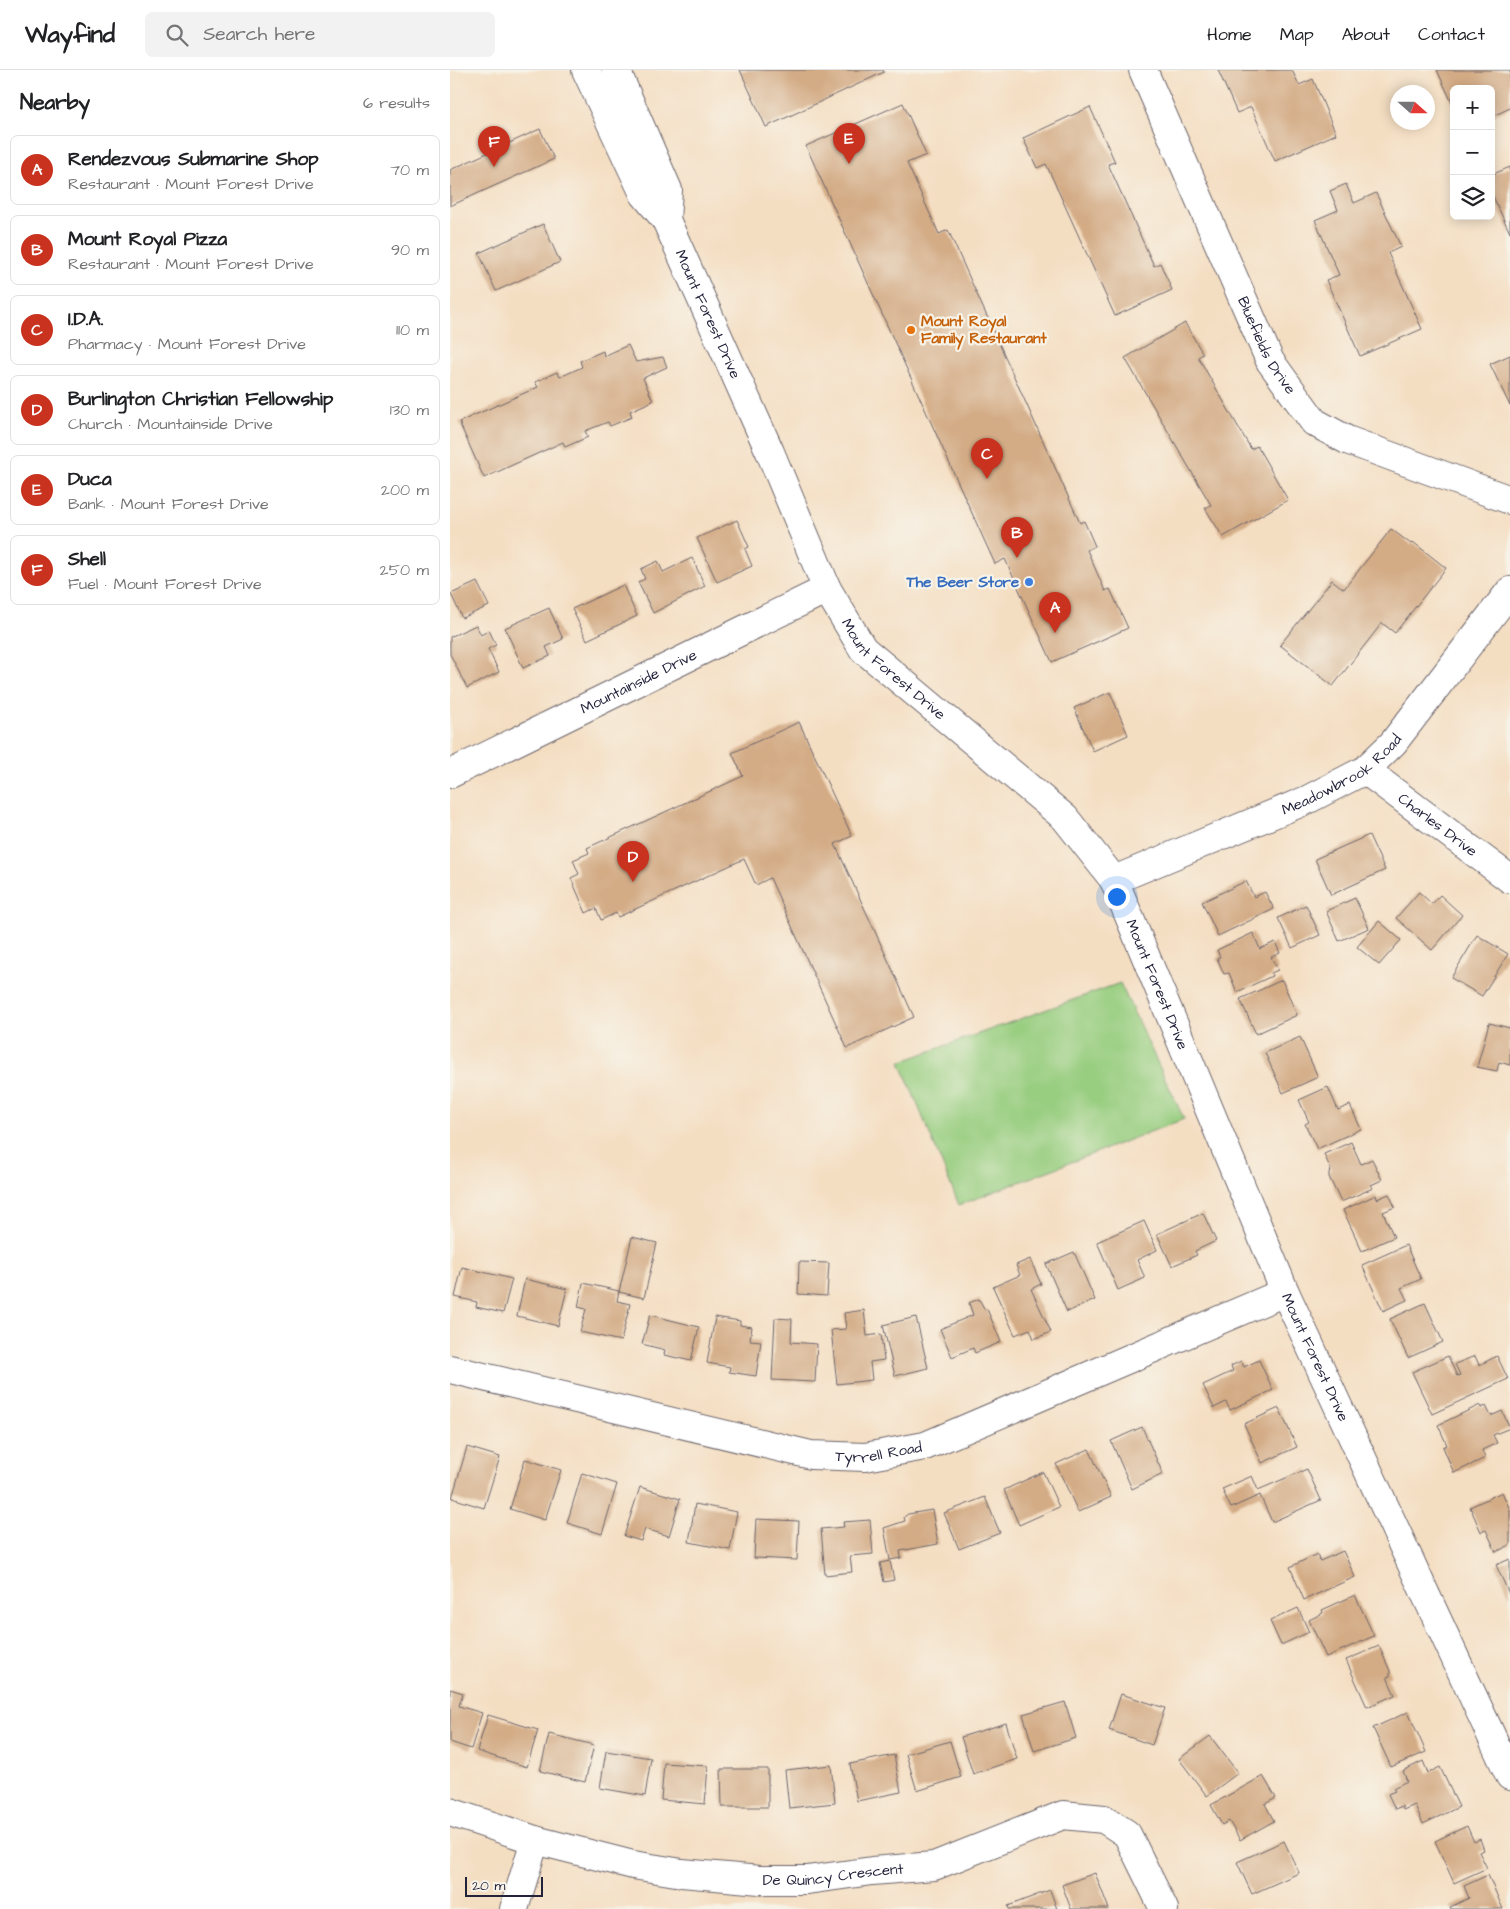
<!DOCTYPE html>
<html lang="en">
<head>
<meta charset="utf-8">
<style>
  :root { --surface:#fff; --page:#f2f2f2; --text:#202124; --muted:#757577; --line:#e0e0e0; --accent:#c8321e }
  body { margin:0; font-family:"Architects Daughter",sans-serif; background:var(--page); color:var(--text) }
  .controls { position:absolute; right:15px; top:15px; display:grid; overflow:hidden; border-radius:8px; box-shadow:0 2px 12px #0003 }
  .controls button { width:45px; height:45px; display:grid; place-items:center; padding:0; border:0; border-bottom:1px solid var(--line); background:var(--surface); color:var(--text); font:25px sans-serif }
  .compass { position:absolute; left:940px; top:15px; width:45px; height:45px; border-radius:50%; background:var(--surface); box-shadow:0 2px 12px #0003; rotate:111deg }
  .scale { position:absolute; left:15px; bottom:12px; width:78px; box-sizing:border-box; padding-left:5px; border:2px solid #22223b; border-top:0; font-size:14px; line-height:18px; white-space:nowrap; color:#22223b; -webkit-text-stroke:4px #f7f3e8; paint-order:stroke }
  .you { position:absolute; left:666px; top:826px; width:18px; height:18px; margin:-12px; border:4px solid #fff; border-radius:50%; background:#1a73e8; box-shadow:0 0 0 8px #1a73e833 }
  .badge { display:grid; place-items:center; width:32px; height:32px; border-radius:50%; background:var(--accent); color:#fff; font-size:16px; font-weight:700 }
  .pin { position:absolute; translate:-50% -41px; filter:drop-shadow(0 1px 2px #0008) }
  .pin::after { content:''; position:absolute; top:26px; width:18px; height:15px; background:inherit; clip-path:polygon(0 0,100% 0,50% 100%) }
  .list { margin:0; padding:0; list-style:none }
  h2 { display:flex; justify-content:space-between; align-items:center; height:65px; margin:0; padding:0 20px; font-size:21px }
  h2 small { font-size:16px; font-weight:400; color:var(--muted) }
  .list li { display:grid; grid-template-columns:32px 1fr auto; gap:15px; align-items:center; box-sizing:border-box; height:70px; margin:0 10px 10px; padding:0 10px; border:1px solid var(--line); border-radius:8px }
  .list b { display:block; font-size:19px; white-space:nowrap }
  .list p { margin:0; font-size:16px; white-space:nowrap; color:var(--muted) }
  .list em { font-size:16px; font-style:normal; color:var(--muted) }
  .icon { flex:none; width:28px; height:28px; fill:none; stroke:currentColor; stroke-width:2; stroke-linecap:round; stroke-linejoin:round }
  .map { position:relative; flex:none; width:1060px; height:1839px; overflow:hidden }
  header { display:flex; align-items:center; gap:30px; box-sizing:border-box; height:70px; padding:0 25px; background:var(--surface); border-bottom:1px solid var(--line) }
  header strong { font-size:24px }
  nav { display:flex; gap:28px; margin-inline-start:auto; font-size:18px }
  .search { width:350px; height:45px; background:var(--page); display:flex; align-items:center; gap:12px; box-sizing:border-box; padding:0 18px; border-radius:8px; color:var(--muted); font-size:19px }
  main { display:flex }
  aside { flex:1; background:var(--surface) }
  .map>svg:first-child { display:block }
  .green { fill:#98ce80; stroke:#5d785e }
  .building { fill:#d3ab85 }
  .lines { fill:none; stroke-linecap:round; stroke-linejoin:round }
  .minor-casing { stroke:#6c646a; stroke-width:30 }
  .minor { stroke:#fff; stroke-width:28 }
  .food-dot { fill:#e8710a; stroke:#f7f3e8; stroke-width:2 }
  .shop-dot { fill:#3f7fe0; stroke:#f7f3e8; stroke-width:2 }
  .labels { text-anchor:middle; stroke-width:4.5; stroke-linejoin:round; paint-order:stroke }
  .street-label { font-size:15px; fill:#22223b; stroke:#f7f3e8 }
  .food-label { font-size:15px; font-weight:bold; fill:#c56008; stroke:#f7f3e8; text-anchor:start }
  .shop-label { font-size:15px; font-weight:bold; fill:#366cbe; stroke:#f7f3e8; text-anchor:end }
</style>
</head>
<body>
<header>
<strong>Wayfind</strong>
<div class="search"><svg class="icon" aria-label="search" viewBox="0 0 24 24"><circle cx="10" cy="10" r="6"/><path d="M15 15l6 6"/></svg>Search here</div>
<nav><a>Home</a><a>Map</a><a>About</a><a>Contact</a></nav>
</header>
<main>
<aside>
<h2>Nearby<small>6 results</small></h2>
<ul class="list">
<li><span class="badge">A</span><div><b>Rendezvous Submarine Shop</b><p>Restaurant · Mount Forest Drive</p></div><em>70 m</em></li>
<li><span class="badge">B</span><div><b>Mount Royal Pizza</b><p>Restaurant · Mount Forest Drive</p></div><em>90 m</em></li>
<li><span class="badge">C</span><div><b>I.D.A.</b><p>Pharmacy · Mount Forest Drive</p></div><em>110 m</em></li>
<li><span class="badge">D</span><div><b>Burlington Christian Fellowship</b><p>Church · Mountainside Drive</p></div><em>130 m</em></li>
<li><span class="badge">E</span><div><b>Duca</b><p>Bank · Mount Forest Drive</p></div><em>200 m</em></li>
<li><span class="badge">F</span><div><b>Shell</b><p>Fuel · Mount Forest Drive</p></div><em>250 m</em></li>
</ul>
</aside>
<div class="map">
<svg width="1060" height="1839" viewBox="0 0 1060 1839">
  <rect width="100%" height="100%" fill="#f7f3e8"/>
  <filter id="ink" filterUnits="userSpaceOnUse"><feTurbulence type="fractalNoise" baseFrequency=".02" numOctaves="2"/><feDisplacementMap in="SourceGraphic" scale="10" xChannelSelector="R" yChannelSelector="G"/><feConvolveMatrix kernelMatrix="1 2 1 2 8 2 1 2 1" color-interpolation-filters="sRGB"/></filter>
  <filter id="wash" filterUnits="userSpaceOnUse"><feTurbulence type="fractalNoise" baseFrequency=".0096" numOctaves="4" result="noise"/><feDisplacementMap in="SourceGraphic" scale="20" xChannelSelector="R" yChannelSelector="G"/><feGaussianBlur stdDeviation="1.12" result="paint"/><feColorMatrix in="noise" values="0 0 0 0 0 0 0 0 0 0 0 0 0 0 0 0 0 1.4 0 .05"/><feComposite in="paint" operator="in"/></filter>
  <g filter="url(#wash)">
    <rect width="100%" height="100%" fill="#f4dec2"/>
    <path class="green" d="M 670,913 L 734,1049 L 509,1135 L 450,992 Z"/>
    <g id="blocks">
      <path class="building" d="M 290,0 L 433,0 L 434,2 L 316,57 Z
        M 768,0 L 842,0 L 849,15 L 863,9 L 886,64 L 825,91 L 801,37 L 787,43 Z
        M 987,0 L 1060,0 L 1060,38 L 1041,47 L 1041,19 L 1004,19 L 1004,37 Z
        M 453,33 L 476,85 L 457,93 L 489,164 L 498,160 L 630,453 L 634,451 L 645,476 L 637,480 L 655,521 L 660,519 L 678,558 L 602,592 L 555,489 L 545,494 L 356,76 Z
        M 640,37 L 665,92 L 658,94 L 704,196 L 710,193 L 722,220 L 665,246 L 596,94 L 587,98 L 573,68 Z
        M 90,59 L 104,89 L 0,136 L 0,100 Z
        M 1060,97 L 1060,163 L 1041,122 L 1041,105 Z
        M 896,114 L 904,133 L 926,123 L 951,177 L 938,183 L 972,259 L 910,286 L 876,210 L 889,205 L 865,150 L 888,140 L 880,121 Z
        M 93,154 L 110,192 L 46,221 L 29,183 Z
        M 735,253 L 753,284 L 748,287 L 801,379 L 807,376 L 838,430 L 773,467 L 755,438 L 761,435 L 675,288 Z
        M 178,275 L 186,292 L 213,287 L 217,297 L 193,308 L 203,331 L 180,341 L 182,347 L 160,356 L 158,352 L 135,361 L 138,367 L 115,377 L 113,372 L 34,408 L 9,352 L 88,317 L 85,312 L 107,302 L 110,307 L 132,297 L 130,291 L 153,281 L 154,286 Z
        M 1060,285 L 1060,336 L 1040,294 Z
        M 287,450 L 299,477 L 295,479 L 302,496 L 267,512 L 247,468 Z
        M 941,459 L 961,474 L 963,472 L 996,498 L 945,563 L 932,553 L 883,616 L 830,575 L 882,510 L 894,519 Z
        M 242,488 L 255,516 L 203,543 L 188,512 L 195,509 L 191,499 L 208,491 L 213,502 Z
        M 27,512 L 39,536 L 12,548 L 1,524 Z
        M 173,515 L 187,546 L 137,570 L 122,539 Z
        M 99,538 L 113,569 L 96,577 L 100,586 L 73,598 L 55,558 Z
        M 26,555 L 31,565 L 39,560 L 46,575 L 38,579 L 49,602 L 17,618 L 0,584 L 0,567 Z
        M 660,622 L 678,665 L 643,681 L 624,638 Z
        M 349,652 L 402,766 L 385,774 L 464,947 L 397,978 L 320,808 L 306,815 L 294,789 L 168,847 L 166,843 L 151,850 L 146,838 L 136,843 L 121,808 L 129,804 L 123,790 L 139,783 L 137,778 L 293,706 L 282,683 Z
        M 919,765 L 935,800 L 881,825 L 865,789 Z
        M 796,811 L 804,827 L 815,822 L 824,839 L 768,866 L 752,832 Z
        M 969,822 L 982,834 L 990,825 L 1012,845 L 982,880 L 946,848 Z
        M 905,828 L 919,858 L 889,871 L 876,841 Z
        M 856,835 L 870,865 L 842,878 L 828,848 Z
        M 929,851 L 951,870 L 929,895 L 907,877 Z
        M 803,863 L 810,879 L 825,872 L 830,883 L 821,887 L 828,900 L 821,903 L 822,906 L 787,922 L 779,903 L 774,904 L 767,888 L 770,887 L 767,880 Z
        M 1027,865 L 1058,884 L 1032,926 L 1001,908 Z
        M 832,910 L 847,945 L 806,964 L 790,929 Z
        M 1039,953 L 1060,958 L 1060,995 L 1049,992 L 1047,1001 L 1027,997 Z
        M 850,967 L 868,1007 L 833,1023 L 815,983 Z
        M 878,1017 L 888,1040 L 900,1035 L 911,1059 L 867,1079 L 855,1054 L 859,1052 L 849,1030 Z
        M 901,1072 L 911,1094 L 922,1089 L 932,1110 L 921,1115 L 923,1118 L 891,1132 L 879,1107 L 879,1102 L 881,1100 L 874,1084 Z
        M 939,1124 L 945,1137 L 933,1142 L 944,1167 L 912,1181 L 893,1140 L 926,1125 L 927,1129 Z
        M 753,1143 L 766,1171 L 745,1181 L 747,1185 L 722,1196 L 707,1164 Z
        M 694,1151 L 707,1180 L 687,1190 L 695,1208 L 668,1220 L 647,1172 Z
        M 182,1167 L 207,1173 L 194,1228 L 169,1222 Z
        M 956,1175 L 971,1209 L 951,1218 L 957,1230 L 933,1241 L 912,1195 Z
        M 624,1182 L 645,1230 L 617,1242 L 596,1194 Z
        M 580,1189 L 591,1214 L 581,1219 L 601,1262 L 584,1269 L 580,1259 L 565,1265 L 543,1217 L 570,1205 L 566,1195 Z
        M 349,1192 L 379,1193 L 377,1226 L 348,1224 Z
        M 12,1197 L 62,1209 L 53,1243 L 26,1237 L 27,1232 L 5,1227 Z
        M 75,1209 L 117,1219 L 108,1256 L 67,1246 Z
        M 133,1213 L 169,1221 L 167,1231 L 180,1234 L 171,1271 L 130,1262 L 136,1239 L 128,1237 Z
        M 529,1229 L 535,1240 L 537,1239 L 551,1272 L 525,1283 L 523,1278 L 502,1287 L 490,1259 L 523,1245 L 519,1233 Z
        M 975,1233 L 993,1272 L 958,1288 L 940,1249 Z
        M 414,1240 L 417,1266 L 431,1264 L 434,1290 L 420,1292 L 422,1310 L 387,1314 L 381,1260 L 396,1259 L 394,1243 Z
        M 200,1245 L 249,1257 L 241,1291 L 214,1285 L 215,1280 L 192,1274 Z
        M 265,1247 L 290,1251 L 290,1255 L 302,1257 L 300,1270 L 311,1271 L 306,1306 L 279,1302 L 280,1297 L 257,1293 Z
        M 466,1247 L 478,1298 L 445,1306 L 433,1255 Z
        M 325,1248 L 342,1249 L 341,1272 L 367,1274 L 365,1312 L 322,1310 Z
        M 998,1286 L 1007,1306 L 1010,1305 L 1005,1294 L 1025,1286 L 1029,1295 L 1047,1286 L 1058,1309 L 982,1344 L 962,1302 Z
        M 809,1290 L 823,1320 L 780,1340 L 776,1332 L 764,1338 L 753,1315 L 783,1301 L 781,1296 L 791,1291 L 794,1297 Z
        M 1030,1335 L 1031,1338 L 1036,1336 L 1041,1346 L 1052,1341 L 1060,1358 L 1043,1365 L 1047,1373 L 1032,1380 L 1035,1388 L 1004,1403 L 993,1377 L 997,1375 L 988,1355 Z
        M 829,1338 L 847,1377 L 812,1393 L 794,1354 Z
        M 692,1357 L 713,1404 L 682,1419 L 661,1371 Z
        M 17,1377 L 50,1387 L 34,1438 L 2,1428 Z
        M 639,1379 L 661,1427 L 628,1442 L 606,1394 Z
        M 75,1389 L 111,1400 L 95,1450 L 60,1439 Z
        M 857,1399 L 871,1430 L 822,1452 L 810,1425 L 781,1438 L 772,1419 L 802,1406 L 808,1420 Z
        M 593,1402 L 609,1437 L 569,1455 L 554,1420 Z
        M 132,1403 L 167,1414 L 152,1464 L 117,1453 Z
        M 190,1417 L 230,1429 L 219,1466 L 195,1459 L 191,1471 L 174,1466 Z
        M 1052,1422 L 1060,1440 L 1060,1475 L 1046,1482 L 1036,1460 L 1031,1462 L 1020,1437 Z
        M 535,1427 L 550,1463 L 509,1479 L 494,1443 Z
        M 245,1434 L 287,1442 L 280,1480 L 239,1472 Z
        M 482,1440 L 488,1474 L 450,1481 L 451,1488 L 440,1490 L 434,1458 L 455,1451 L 454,1447 L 458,1444 Z
        M 306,1449 L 349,1451 L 347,1490 L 304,1488 Z
        M 420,1450 L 423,1484 L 400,1486 L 402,1502 L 375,1505 L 371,1459 L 394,1457 L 393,1452 Z
        M 893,1481 L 905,1507 L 854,1530 L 840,1497 L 867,1484 L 870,1491 Z
        M 1060,1489 L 1060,1526 L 1046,1495 Z
        M 440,1491 L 444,1510 L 434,1512 L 430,1493 Z
        M 905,1525 L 924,1566 L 876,1587 L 859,1550 L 873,1543 L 872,1540 Z
        M 848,1538 L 859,1562 L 831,1575 L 820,1551 Z
        M 929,1576 L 940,1601 L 940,1606 L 937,1607 L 945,1625 L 917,1637 L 896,1590 Z
        M 0,1619 L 13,1623 L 9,1636 L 32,1643 L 21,1679 L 0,1672 Z
        M 671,1624 L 715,1638 L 702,1675 L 659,1660 Z
        M 615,1632 L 626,1668 L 584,1681 L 573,1644 Z
        M 958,1642 L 976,1682 L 941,1697 L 923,1658 Z
        M 38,1645 L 88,1660 L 77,1697 L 27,1681 Z
        M 556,1653 L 567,1689 L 523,1704 L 511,1667 Z
        M 99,1664 L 144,1675 L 135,1712 L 90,1701 Z
        M 760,1666 L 788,1703 L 757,1726 L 729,1689 Z
        M 500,1671 L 511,1707 L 467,1721 L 456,1684 Z
        M 156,1681 L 201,1688 L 195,1726 L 150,1718 Z
        M 444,1685 L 451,1722 L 407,1731 L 400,1694 Z
        M 973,1691 L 978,1703 L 990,1697 L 1009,1737 L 973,1754 L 965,1735 L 953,1740 L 952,1736 L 945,1739 L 938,1724 L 945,1721 L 943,1718 L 957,1711 L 953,1701 Z
        M 214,1693 L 258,1696 L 255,1734 L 211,1730 Z
        M 381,1695 L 385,1733 L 339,1738 L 335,1700 Z
        M 271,1699 L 318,1699 L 318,1737 L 272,1737 Z
        M 813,1706 L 826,1728 L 815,1734 L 824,1751 L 790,1770 L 779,1751 L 772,1755 L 761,1735 Z
        M 1017,1756 L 1024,1772 L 1030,1769 L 1034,1780 L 1029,1782 L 1037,1798 L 1004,1813 L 985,1771 Z
        M 834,1771 L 849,1803 L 802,1824 L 787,1792 Z
        M 645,1803 L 659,1839 L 621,1839 L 612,1815 Z
        M 1038,1805 L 1053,1839 L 1001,1839 L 1000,1837 L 1019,1828 L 1014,1816 Z
        M 600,1820 L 607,1839 L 559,1839 L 558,1836 Z"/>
    </g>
  </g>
  <g filter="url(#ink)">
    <use href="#blocks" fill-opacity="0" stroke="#6c646a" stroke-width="1"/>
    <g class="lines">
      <defs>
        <g id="minor">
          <path id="s1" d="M 136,0 L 194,124 L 216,150 L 320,382 L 377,519 L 413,579 L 615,748 L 664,810 L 835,1222 L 1060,1706"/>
          <path d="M 166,0 L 218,120 L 216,150"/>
          <path id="s2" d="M 693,0 L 820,291 L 864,352 L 897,370 L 1060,430"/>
          <path id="s3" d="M 915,700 L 1060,809"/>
          <path id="s4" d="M 0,704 L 377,519"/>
          <path id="s5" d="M 664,810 L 857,730 L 915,700 L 943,673 L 1060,521"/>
          <path id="s6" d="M 0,1299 L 361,1385 L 415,1387 L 475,1376 L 835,1222"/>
          <path id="s7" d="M 0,1742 L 85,1770 L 183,1795 L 232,1803 L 310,1810 L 357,1810 L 422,1801 L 484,1796 L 613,1745 L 654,1749 L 677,1764 L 714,1839"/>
          <path d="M 64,1839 L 85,1770"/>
        </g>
      </defs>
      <use href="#minor" class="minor-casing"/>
      <use href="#minor" class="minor"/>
    </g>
  </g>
  <circle class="food-dot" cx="461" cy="260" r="5"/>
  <circle class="shop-dot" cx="579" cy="512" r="5"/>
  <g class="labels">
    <g class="street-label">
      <text dy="5" stroke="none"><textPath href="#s1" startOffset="274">Mount Forest Drive</textPath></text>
      <text dy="5" stroke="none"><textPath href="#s2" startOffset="302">Bluefields Drive</textPath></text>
      <text dy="5" stroke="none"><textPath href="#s1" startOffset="679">Mount Forest Drive</textPath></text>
      <text dy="5" stroke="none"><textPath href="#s4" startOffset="210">Mountainside Drive</textPath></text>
      <text dy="5" stroke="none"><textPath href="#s5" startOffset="252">Meadowbrook Road</textPath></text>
      <text dy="5" stroke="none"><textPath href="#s3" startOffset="91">Charles Drive</textPath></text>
      <text dy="5" stroke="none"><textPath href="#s1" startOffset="1099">Mount Forest Drive</textPath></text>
      <text dy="5" stroke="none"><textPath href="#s1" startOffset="1504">Mount Forest Drive</textPath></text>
      <text dy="5" stroke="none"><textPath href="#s6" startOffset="439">Tyrrell Road</textPath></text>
      <text dy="5" stroke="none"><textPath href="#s7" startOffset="392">De Quincy Crescent</textPath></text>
    </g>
    <g class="food-label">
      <text x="471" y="256">Mount Royal<tspan x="471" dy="17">Family Restaurant</tspan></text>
    </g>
    <g class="shop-label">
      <text x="569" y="517">The Beer Store</text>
    </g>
  </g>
</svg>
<div class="controls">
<button>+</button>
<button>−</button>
<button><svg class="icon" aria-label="layers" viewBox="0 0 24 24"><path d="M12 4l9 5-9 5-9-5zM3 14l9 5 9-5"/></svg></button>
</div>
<svg class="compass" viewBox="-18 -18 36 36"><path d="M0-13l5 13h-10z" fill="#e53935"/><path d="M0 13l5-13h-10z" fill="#757577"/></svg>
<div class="scale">20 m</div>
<div class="you"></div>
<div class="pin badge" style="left:605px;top:563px">A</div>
<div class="pin badge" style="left:567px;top:488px">B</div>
<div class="pin badge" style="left:537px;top:409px">C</div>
<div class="pin badge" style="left:183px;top:812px">D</div>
<div class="pin badge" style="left:399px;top:94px">E</div>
<div class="pin badge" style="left:44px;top:97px">F</div>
</div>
</main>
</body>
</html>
